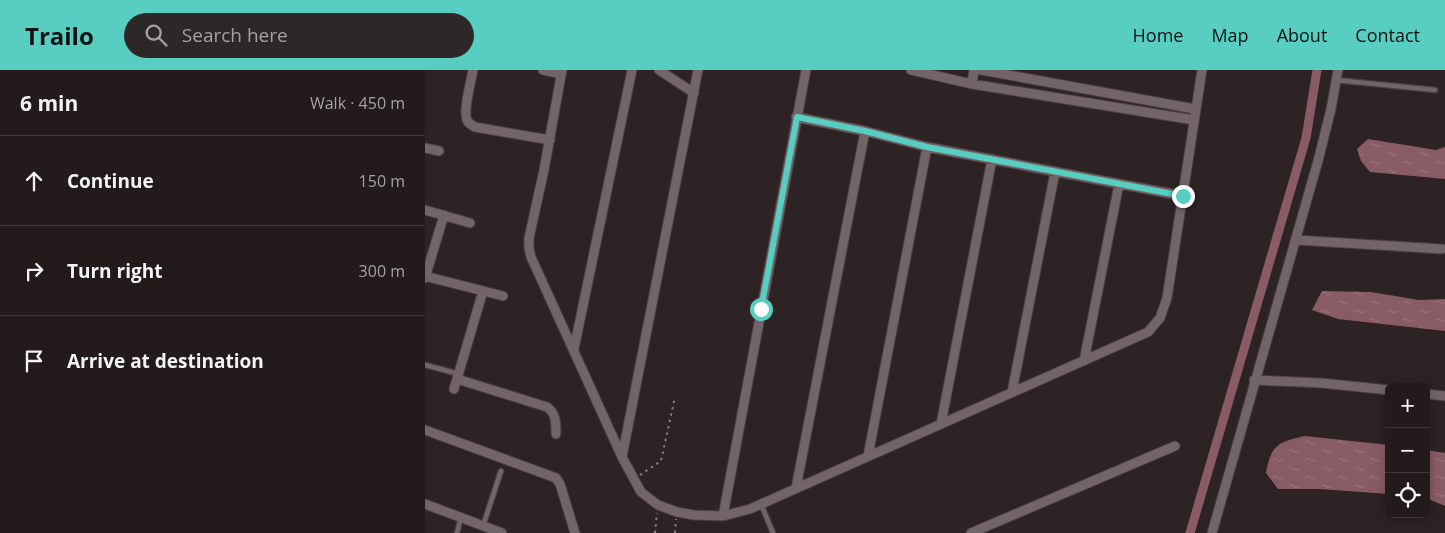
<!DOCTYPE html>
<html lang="en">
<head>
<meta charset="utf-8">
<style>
  :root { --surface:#221a1b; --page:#2e2728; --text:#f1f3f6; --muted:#a2a1a3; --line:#3f383a; --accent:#57cec1 }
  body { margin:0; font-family:"Open Sans",sans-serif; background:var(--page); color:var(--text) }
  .controls { position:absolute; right:15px; bottom:15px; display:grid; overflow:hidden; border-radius:8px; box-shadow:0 2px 12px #0003 }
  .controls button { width:45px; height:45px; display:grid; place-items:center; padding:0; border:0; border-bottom:1px solid var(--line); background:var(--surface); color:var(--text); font:25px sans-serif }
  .stop { position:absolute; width:15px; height:15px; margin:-11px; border:4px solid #57cec1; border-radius:50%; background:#fff }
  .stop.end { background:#57cec1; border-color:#fff; box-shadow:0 1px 5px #0008 }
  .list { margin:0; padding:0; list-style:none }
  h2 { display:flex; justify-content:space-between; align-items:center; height:65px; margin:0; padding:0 20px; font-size:21px }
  h2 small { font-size:16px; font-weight:400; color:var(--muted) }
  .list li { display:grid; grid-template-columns:32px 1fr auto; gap:15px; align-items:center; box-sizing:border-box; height:90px; padding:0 20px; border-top:1px solid var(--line) }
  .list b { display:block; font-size:19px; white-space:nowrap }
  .list em { font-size:16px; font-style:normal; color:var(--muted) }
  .icon { flex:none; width:28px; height:28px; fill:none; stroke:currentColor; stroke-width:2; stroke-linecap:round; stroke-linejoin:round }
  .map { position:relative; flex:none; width:1020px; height:463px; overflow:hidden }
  header { display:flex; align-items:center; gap:30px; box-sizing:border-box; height:70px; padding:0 25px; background:var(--accent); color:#111 }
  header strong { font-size:24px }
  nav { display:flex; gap:28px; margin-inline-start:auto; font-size:18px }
  .search { width:350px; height:45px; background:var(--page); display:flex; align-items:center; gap:12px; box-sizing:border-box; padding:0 18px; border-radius:28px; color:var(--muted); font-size:19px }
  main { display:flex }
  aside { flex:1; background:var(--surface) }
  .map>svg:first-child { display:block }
  .water { fill:url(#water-ripples) }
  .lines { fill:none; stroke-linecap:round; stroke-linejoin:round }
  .canal { stroke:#895b65; stroke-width:9 }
  .service-casing { stroke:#473e40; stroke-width:7 }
  .minor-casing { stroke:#473e40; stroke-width:11 }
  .path { stroke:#877e80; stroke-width:2; stroke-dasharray:2.5 4; stroke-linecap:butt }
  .service { stroke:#726467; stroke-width:4.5 }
  .minor { stroke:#726467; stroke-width:9 }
  .route { stroke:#57cec1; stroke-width:6 }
</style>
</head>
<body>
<header>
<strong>Trailo</strong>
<div class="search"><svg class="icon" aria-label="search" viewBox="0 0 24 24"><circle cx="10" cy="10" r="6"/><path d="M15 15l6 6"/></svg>Search here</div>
<nav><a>Home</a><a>Map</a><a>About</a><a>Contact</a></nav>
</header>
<main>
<aside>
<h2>6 min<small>Walk · 450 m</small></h2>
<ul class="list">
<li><svg class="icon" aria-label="ahead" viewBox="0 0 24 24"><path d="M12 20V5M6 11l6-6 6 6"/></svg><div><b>Continue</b></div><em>150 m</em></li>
<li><svg class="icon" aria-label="right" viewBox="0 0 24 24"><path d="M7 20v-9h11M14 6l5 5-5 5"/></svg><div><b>Turn right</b></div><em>300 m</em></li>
<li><svg class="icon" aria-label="arrive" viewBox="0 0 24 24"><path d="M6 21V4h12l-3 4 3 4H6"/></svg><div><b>Arrive at destination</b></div></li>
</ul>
</aside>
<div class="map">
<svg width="1020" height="463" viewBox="0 0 1020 463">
  <defs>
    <pattern id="water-ripples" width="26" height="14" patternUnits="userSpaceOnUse" patternTransform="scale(1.25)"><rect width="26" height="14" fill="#895b65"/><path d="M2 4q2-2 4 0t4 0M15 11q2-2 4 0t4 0" fill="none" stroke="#9a727b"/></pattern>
  </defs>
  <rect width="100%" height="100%" fill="#2d2224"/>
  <path class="water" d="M 943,69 L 1011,80 L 1020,77 L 1020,109 L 945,102 L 936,91 L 932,79 Z
    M 897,221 L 946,222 L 994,230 L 1020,229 L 1020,261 L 913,249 L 887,240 Z
    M 880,366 L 964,375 L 964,424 L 894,419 L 853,419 L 841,403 C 846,375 853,372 880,366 Z
    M 1001,380 L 1020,383 L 1020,436 L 1001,428 Z"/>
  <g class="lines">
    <path class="canal" d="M 765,463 L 881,68 L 892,0"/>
    <defs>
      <path id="service" d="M 911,10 L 1010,20
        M 0,295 L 34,304
        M 336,434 L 348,463
        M 58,456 L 76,401
        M 32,463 L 36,447"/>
      <path id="minor" d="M 48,0 C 46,11 37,44 43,52 C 44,53 49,57 50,57 L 125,70
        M 118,0 L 136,4
        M 137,0 L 119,100 L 104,168 L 104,178 L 106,187 L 197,387 L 216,422 L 233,435 L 252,442 L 269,445 L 298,446 L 325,439 L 723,262 L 735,248 L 742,228 L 777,0
        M 234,0 L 269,23
        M 486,0 L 547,14 L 769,50
        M 556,0 L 770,39
        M 547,14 L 549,0
        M 371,47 L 440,61 L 502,77 L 758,126
        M 0,78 L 14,81
        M 0,140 L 45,153
        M 871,170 L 1017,179
        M 0,206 L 78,226
        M 0,208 L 19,145
        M 149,279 L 207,0
        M 659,291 L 694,114
        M 32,309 L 122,337 C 131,343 131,353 131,364
        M 829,310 L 896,313 L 964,320
        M 29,319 L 58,221
        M 587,322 L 630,102
        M 1001,324 L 1020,326
        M 516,354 L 567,89
        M 0,360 L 131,408 L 135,414 L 150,463
        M 443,386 L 502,77
        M 197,387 L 273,0
        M 371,418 L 440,61
        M 0,434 L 77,463
        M 298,446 L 381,0
        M 546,463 L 750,376
        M 787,463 L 893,91 L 906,39 L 913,0"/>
    </defs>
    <use href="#service" class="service-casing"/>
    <use href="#minor" class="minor-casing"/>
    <path class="path" d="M 215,405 L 236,391 L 250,327
      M 230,463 L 232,443
      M 250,463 L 251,449"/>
    <use href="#service" class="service"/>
    <use href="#minor" class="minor"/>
  </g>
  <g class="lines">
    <path class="route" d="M 336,239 L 372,47 L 440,61 L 502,77 L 758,126"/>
  </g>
</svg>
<div class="controls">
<button>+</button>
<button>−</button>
<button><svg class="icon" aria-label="locate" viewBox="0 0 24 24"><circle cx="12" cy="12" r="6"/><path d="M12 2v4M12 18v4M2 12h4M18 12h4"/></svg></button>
</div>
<div class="stop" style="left:336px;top:239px"></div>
<div class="stop end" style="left:758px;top:126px"></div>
</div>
</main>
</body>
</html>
